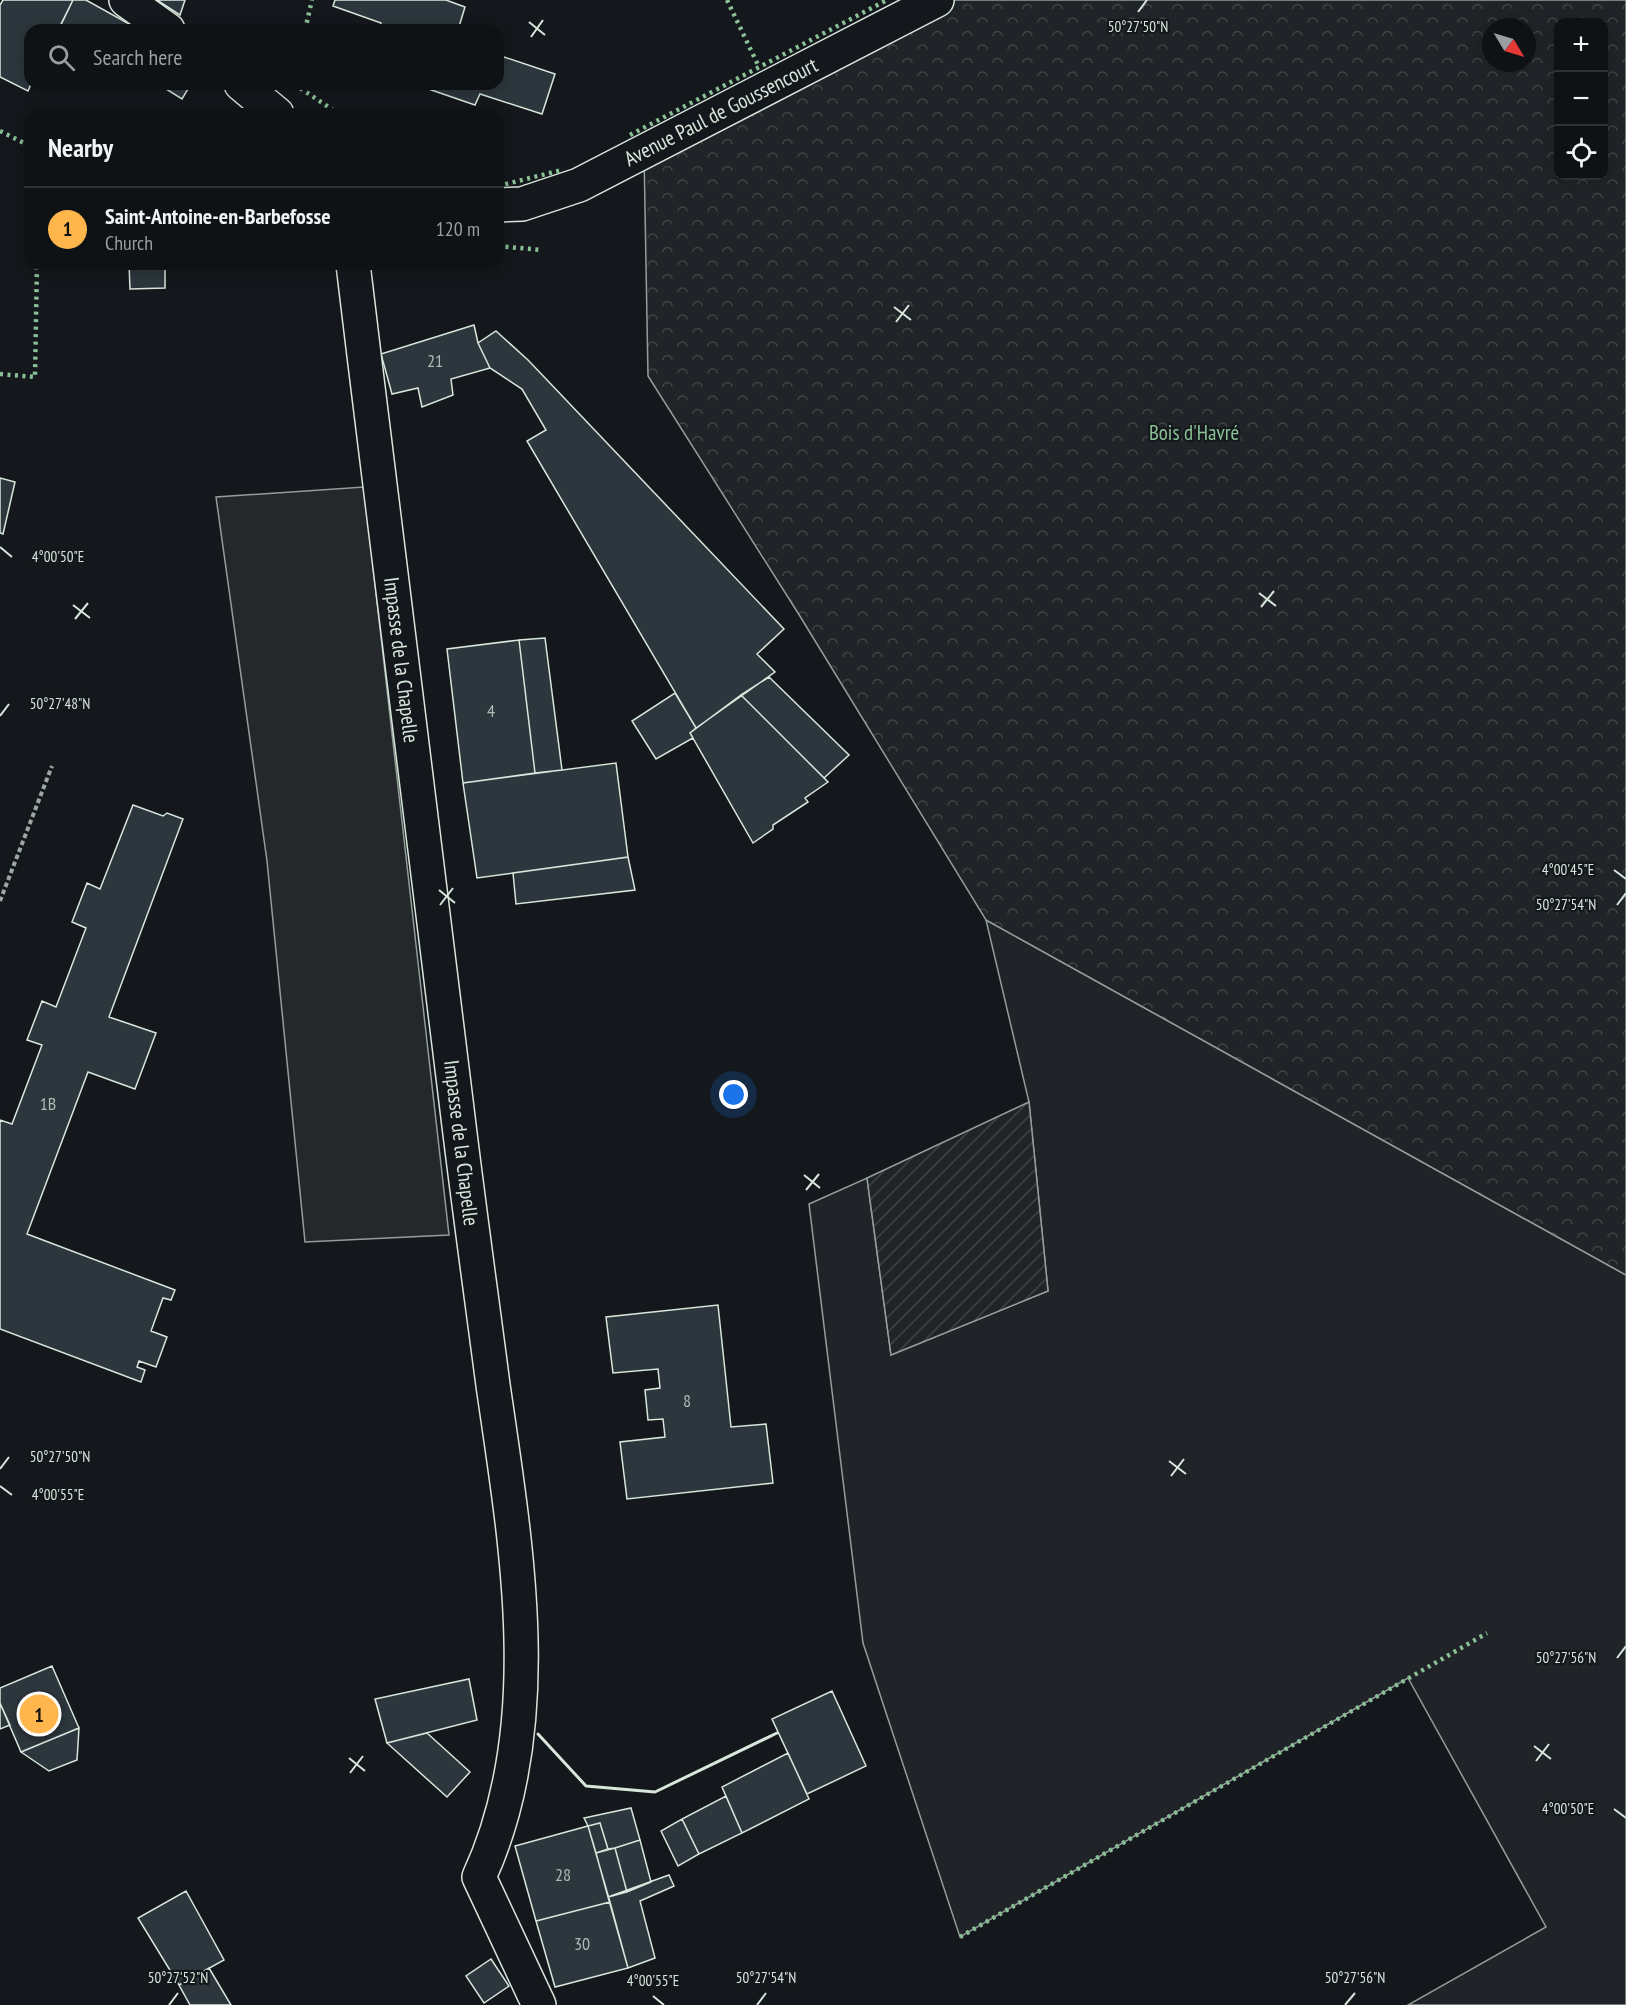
<!DOCTYPE html>
<html lang="en">
<head>
<meta charset="utf-8">
<style>
  :root { --surface:#0f1215; --page:#1d2022; --text:#f1f3f6; --muted:#9b9ea0; --line:#2f3234; --accent:#ffb74d }
  body { margin:0; font-family:"PT Sans Narrow",sans-serif; background:var(--page); color:var(--text) }
  .controls { position:absolute; right:18px; top:18px; display:grid; overflow:hidden; border-radius:12px; box-shadow:0 3px 15px #0003 }
  .controls button { width:54px; height:54px; display:grid; place-items:center; padding:0; border:0; border-bottom:2px solid var(--line); background:var(--surface); color:var(--text); font:30px sans-serif }
  .compass { position:absolute; left:1482px; top:18px; width:54px; height:54px; border-radius:50%; background:var(--surface); box-shadow:0 3px 15px #0003; rotate:128deg }
  .you { position:absolute; left:734px; top:1095px; width:21px; height:21px; margin:-15px; border:4px solid #fff; border-radius:50%; background:#1a73e8; box-shadow:0 0 0 9px #1a73e833 }
  .badge { display:grid; place-items:center; width:39px; height:39px; border-radius:50%; background:var(--accent); color:#111; font-size:20px; font-weight:700 }
  .pin { position:absolute; translate:-50% -50%; border:3px solid #fff; box-shadow:0 2px 6px #0006 }
  .list { margin:0; padding:0; list-style:none }
  h2 { display:flex; justify-content:space-between; align-items:center; height:78px; margin:0; padding:0 24px; font-size:26px }
  h2 small { font-size:20px; font-weight:400; color:var(--muted) }
  .list li { display:grid; grid-template-columns:39px 1fr auto; gap:18px; align-items:center; box-sizing:border-box; height:84px; padding:0 24px; border-top:2px solid var(--line) }
  .list b { display:block; font-size:22px; white-space:nowrap }
  .list p { margin:0; font-size:20px; white-space:nowrap; color:var(--muted) }
  .list em { font-size:20px; font-style:normal; color:var(--muted) }
  .icon { flex:none; width:33px; height:33px; fill:none; stroke:currentColor; stroke-width:2; stroke-linecap:round; stroke-linejoin:round }
  .map { position:relative; flex:none; width:1626px; height:2005px; overflow:hidden }
  .search { position:absolute; background:var(--surface); box-shadow:0 3px 15px #0003; left:24px; top:24px; width:480px; height:66px; display:flex; align-items:center; gap:15px; box-sizing:border-box; padding:0 21px; border-radius:18px; color:var(--muted); font-size:22px }
  .panel { position:absolute; background:var(--surface); box-shadow:0 3px 15px #0003; left:24px; top:108px; width:480px; height:162px; border-radius:18px }
  .map>svg:first-child { display:block }
  .green { fill:#202428; stroke:#939e99; stroke-width:1.5 }
  .forest { fill:url(#forest-crowns); stroke:#939e99; stroke-width:1.5; fill-rule:evenodd }
  .garden { fill:url(#garden-furrows); stroke:#939e99; stroke-width:1.5 }
  .parking { fill:#24282b; stroke:#939e99; stroke-width:1.5 }
  .building { fill:#2c363c; stroke:#d8e6dc; stroke-width:1.5 }
  .lines { fill:none; stroke-linecap:round; stroke-linejoin:round }
  .street-casing { stroke:#d8e6dc; stroke-width:36 }
  .path { stroke:#9da8a2; stroke-width:4; stroke-dasharray:4.5 3; stroke-linecap:butt }
  .street { stroke:#14181c; stroke-width:33 }
  .hedge { stroke:#8ac095; stroke-width:4.5; stroke-dasharray:3 4.5; stroke-linecap:butt }
  .wall { stroke:#d8e6dc; stroke-width:3 }
  .ticks { fill:none; stroke:#d8e6dc; stroke-width:2 }
  .labels { text-anchor:middle; stroke-width:4.5; stroke-linejoin:round; paint-order:stroke }
  .number-label { font-size:18px; fill:#adbab4 }
  .street-label { font-size:21px; fill:#d8e6dc; stroke:#14181c }
  .park-label { font-size:21px; fill:#8ac095; stroke:#14181c }
  .ticks-label { font-size:15px; text-anchor:middle; fill:#d8e6dc; stroke:#14181c; stroke-width:4.5; stroke-linejoin:round; paint-order:stroke }
</style>
</head>
<body>
<div class="map">
<svg width="1626" height="2005" viewBox="0 0 1626 2005">
  <defs>
    <pattern id="forest-crowns" width="20" height="18" patternUnits="userSpaceOnUse" patternTransform="scale(1.5)"><rect width="20" height="18" fill="#202428"/><path d="M2 6a3 3 0 1 1 6 0M12 15a3 3 0 1 1 6 0" fill="none" stroke="#404447"/></pattern>
    <pattern id="garden-furrows" width="10" height="10" patternUnits="userSpaceOnUse" patternTransform="scale(1.5)"><rect width="10" height="10" fill="#202428"/><path d="M-1 1l2-2M0 10L10 0M9 11l2-2" fill="none" stroke="#404447"/></pattern>
  </defs>
  <rect width="100%" height="100%" fill="#14181c"/>
  <path class="green" d="M 986,920 L 1626,1275 L 1626,2005 L 1408,2005 L 1546,1927 L 1408,1678 L 960,1937 L 863,1643 L 809,1204 L 867,1178 L 891,1355 L 1048,1291 L 1029,1102 Z"/>
  <path class="forest" d="M 937,0 L 1626,0 L 1626,1275 L 986,920 L 798,613 L 648,376 L 644,153 ZM 1558,22 L 1604,22 L 1604,176 L 1558,176 ZM 1491,27 L 1527,27 L 1527,63 L 1491,63 Z"/>
  <path class="garden" d="M 1029,1102 L 1048,1291 L 891,1355 L 867,1178 Z"/>
  <path class="parking" d="M 364,487 L 449,1235 L 305,1242 L 267,861 L 216,497 Z"/>
  <path class="building" d="M 3,0 L 73,0 L 58,30 L 30,30 L 31,84 L 28,91 L 0,77 L 0,5 Z
    M 73,0 L 86,0 L 140,30 L 71,30 L 61,25 Z
    M 157,0 L 185,0 L 180,15 Z
    M 335,0 L 446,0 L 465,7 L 458,30 L 378,30 L 381,23 L 333,6 Z
    M 498,55 L 555,74 L 542,114 L 480,94 L 475,105 L 414,84 L 498,84 Z
    M 158,84 L 191,84 L 182,99 Z
    M 129,264 L 165,264 L 165,288 L 130,289 Z
    M 474,325 L 478,343 L 490,368 L 451,379 L 453,395 L 422,407 L 418,388 L 392,394 L 381,354 Z
    M 496,331 L 528,360 L 784,629 L 757,654 L 775,672 L 696,728 L 527,441 L 546,430 L 522,389 L 490,368 L 478,343 Z
    M 0,478 L 15,482 L 3,534 L 0,533 Z
    M 545,638 L 562,770 L 535,773 L 519,640 Z
    M 519,640 L 535,773 L 463,783 L 447,649 Z
    M 769,677 L 849,755 L 824,778 L 741,695 Z
    M 675,693 L 696,728 L 690,733 L 693,738 L 656,759 L 632,721 Z
    M 741,695 L 828,782 L 805,798 L 808,802 L 773,825 L 773,829 L 753,843 L 690,733 Z
    M 616,763 L 628,857 L 477,878 L 463,783 Z
    M 133,805 L 163,816 L 167,813 L 183,819 L 109,1017 L 156,1033 L 135,1089 L 88,1072 L 27,1234 L 175,1290 L 171,1300 L 163,1298 L 151,1331 L 167,1337 L 156,1367 L 139,1361 L 137,1367 L 145,1370 L 141,1382 L 0,1329 L 0,1120 L 12,1124 L 42,1045 L 27,1040 L 42,1001 L 56,1007 L 86,928 L 72,922 L 87,883 L 100,889 Z
    M 628,857 L 635,890 L 516,904 L 513,873 Z
    M 718,1305 L 731,1427 L 766,1424 L 773,1483 L 627,1499 L 620,1442 L 665,1437 L 663,1419 L 648,1420 L 645,1390 L 660,1388 L 658,1369 L 613,1373 L 606,1317 Z
    M 52,1666 L 79,1728 L 21,1752 L 0,1703 L 0,1688 Z
    M 469,1679 L 477,1720 L 387,1743 L 375,1699 Z
    M 832,1691 L 866,1766 L 807,1794 L 772,1719 Z
    M 0,1703 L 10,1725 L 0,1729 Z
    M 79,1728 L 77,1760 L 49,1771 L 21,1752 Z
    M 427,1733 L 470,1772 L 447,1797 L 387,1743 Z
    M 788,1753 L 809,1799 L 742,1833 L 722,1787 Z
    M 726,1796 L 742,1833 L 699,1854 L 682,1819 Z
    M 631,1808 L 640,1840 L 615,1848 L 608,1849 L 600,1823 L 588,1826 L 584,1818 Z
    M 682,1819 L 699,1854 L 678,1866 L 661,1831 Z
    M 600,1823 L 608,1849 L 596,1853 L 588,1826 Z
    M 588,1826 L 610,1902 L 536,1921 L 515,1846 Z
    M 640,1840 L 651,1882 L 627,1892 L 615,1848 Z
    M 615,1848 L 627,1892 L 608,1897 L 596,1853 Z
    M 669,1875 L 674,1886 L 640,1901 L 655,1958 L 628,1968 L 608,1897 Z
    M 186,1891 L 224,1960 L 179,1985 L 138,1918 Z
    M 610,1902 L 628,1968 L 555,1987 L 536,1921 Z
    M 491,1959 L 509,1986 L 484,2003 L 466,1976 Z
    M 209,1968 L 231,2005 L 190,2005 L 179,1985 Z"/>
  <g class="lines">
    <defs>
      <path id="street" d="M 126,0 L 168,30
        M 241,84 L 277,114
        M 498,205 L 522,204 L 579,185 L 937,0
        M 353,264 C 387,546 422,828 457,1109 C 468,1201 481,1293 493,1385 C 516,1544 549,1726 479,1877 L 539,2005"/>
    </defs>
    <use href="#street" class="street-casing"/>
    <path class="path" d="M 0,901 L 52,766"/>
    <use href="#street" class="street"/>
    <path class="hedge" d="M 727,0 L 759,67
      M 305,30 L 312,0
      M 294,84 L 339,114
      M 0,131 L 30,146
      M 630,135 L 887,0
      M 498,186 L 562,170
      M 498,246 L 541,250
      M 0,374 L 35,377 L 37,264
      M 960,1937 L 1487,1633"/>
    <path class="wall" d="M 538,1734 L 586,1786 L 655,1792 L 777,1733"/>
  </g>
  <path class="ticks" d="M 1138,12 L 1147,0M 529,22 L 545,35M 531,37 L 543,20M 894,307 L 911,320M 896,322 L 909,305M 0,547 L 12,557M 1259,593 L 1276,606M 73,605 L 90,618M 1261,607 L 1274,591M 75,619 L 88,603M 0,716 L 9,704M 1614,870 L 1626,879M 439,890 L 455,903M 440,905 L 453,888M 1617,905 L 1626,893M 804,1175 L 820,1188M 806,1190 L 819,1174M 1169,1461 L 1186,1474M 0,1469 L 9,1457M 1171,1476 L 1184,1459M 0,1486 L 12,1495M 1617,1658 L 1626,1646M 1534,1746 L 1551,1759M 349,1758 L 365,1771M 1536,1761 L 1549,1744M 350,1773 L 363,1756M 1614,1809 L 1626,1818M 653,1996 L 664,2005M 169,2005 L 178,1993M 757,2005 L 766,1993M 1345,2005 L 1355,1993"/>
  <g class="labels">
    <g class="number-label">
      <text x="435" y="367">21</text>
      <text x="491" y="717">4</text>
      <text x="48" y="1110">1B</text>
      <text x="687" y="1407">8</text>
      <text x="563" y="1881">28</text>
      <text x="582" y="1950">30</text>
    </g>
    <g class="street-label">
      <text transform="translate(721 112) rotate(-27)" y="7">Avenue Paul de Goussencourt</text>
      <text transform="translate(401 660) rotate(83)" y="7">Impasse de la Chapelle</text>
      <text transform="translate(461 1143) rotate(83)" y="7">Impasse de la Chapelle</text>
    </g>
    <g class="park-label">
      <text x="1194" y="440">Bois d'Havré</text>
    </g>
  </g>
  <g class="ticks-label">
    <text x="1138" y="32">50°27'50"N</text>
    <text x="58" y="562">4°00'50"E</text>
    <text x="60" y="709">50°27'48"N</text>
    <text x="1568" y="875">4°00'45"E</text>
    <text x="1566" y="910">50°27'54"N</text>
    <text x="60" y="1462">50°27'50"N</text>
    <text x="58" y="1500">4°00'55"E</text>
    <text x="1566" y="1663">50°27'56"N</text>
    <text x="1568" y="1814">4°00'50"E</text>
    <text x="178" y="1983">50°27'52"N</text>
    <text x="766" y="1983">50°27'54"N</text>
    <text x="1355" y="1983">50°27'56"N</text>
    <text x="653" y="1986">4°00'55"E</text>
  </g>
</svg>
<div class="controls">
<button>+</button>
<button>−</button>
<button><svg class="icon" aria-label="locate" viewBox="0 0 24 24"><circle cx="12" cy="12" r="6"/><path d="M12 2v4M12 18v4M2 12h4M18 12h4"/></svg></button>
</div>
<svg class="compass" viewBox="-18 -18 36 36"><path d="M0-13l5 13h-10z" fill="#e53935"/><path d="M0 13l5-13h-10z" fill="#9b9ea0"/></svg>
<div class="you"></div>
<div class="pin badge" style="left:39px;top:1714px">1</div>
<div class="search"><svg class="icon" aria-label="search" viewBox="0 0 24 24"><circle cx="10" cy="10" r="6"/><path d="M15 15l6 6"/></svg>Search here</div>
<section class="panel">
<h2>Nearby<small></small></h2>
<ul class="list">
<li><span class="badge">1</span><div><b>Saint-Antoine-en-Barbefosse</b><p>Church</p></div><em>120 m</em></li>
</ul>
</section>
</div>
</body>
</html>
